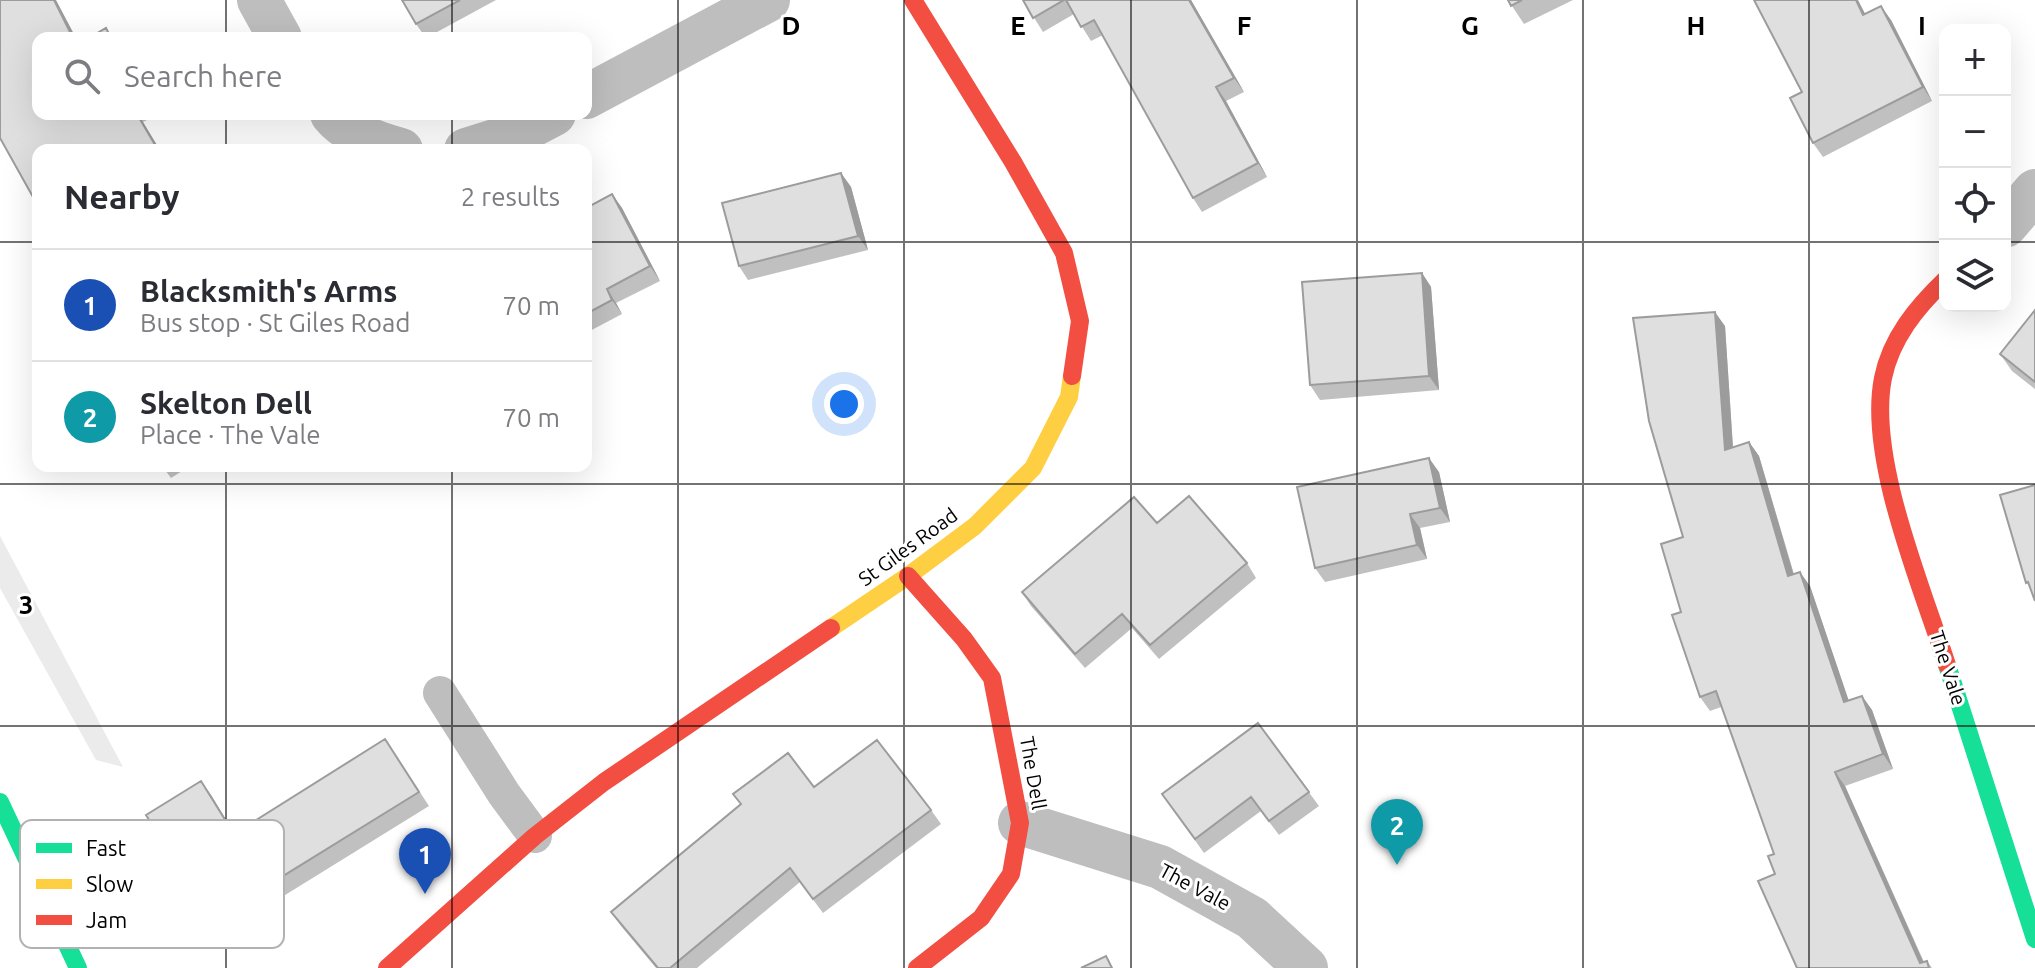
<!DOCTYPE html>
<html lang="en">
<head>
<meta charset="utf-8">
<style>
  :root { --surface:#fff; --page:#f2f2f3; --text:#2b2b33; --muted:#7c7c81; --line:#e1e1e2; --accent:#595959 }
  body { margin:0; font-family:Ubuntu,sans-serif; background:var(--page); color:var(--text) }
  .controls { position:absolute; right:24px; top:24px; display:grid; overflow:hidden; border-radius:16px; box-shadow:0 8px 32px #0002 }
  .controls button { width:72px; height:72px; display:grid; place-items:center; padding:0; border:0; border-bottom:2px solid var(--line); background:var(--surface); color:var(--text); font:40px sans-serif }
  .you { position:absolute; left:844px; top:404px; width:28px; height:28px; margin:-20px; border:6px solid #fff; border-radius:50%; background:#1a73e8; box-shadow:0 0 0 12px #1a73e833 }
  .badge { display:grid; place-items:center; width:52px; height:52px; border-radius:50%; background:var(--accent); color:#fff; font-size:26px; font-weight:700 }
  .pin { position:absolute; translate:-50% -66px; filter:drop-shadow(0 2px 4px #0008) }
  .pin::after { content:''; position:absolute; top:42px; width:28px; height:24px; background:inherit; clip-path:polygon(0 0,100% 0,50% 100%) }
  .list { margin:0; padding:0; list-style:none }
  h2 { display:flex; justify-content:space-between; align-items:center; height:104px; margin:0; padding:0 32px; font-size:34px }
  h2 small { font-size:26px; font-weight:400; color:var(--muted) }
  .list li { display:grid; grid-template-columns:52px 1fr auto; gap:24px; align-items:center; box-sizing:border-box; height:112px; padding:0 32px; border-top:2px solid var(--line) }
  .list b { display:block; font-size:30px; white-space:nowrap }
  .list p { margin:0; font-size:26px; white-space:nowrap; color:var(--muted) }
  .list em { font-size:26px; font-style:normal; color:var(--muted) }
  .icon { flex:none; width:44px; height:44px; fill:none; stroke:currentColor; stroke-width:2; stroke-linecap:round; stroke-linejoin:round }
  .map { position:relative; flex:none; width:2035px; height:968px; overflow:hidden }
  .search { position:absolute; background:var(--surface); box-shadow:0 8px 32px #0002; left:32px; top:32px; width:560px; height:88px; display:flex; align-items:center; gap:20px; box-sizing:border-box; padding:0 28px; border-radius:16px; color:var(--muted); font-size:30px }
  .panel { position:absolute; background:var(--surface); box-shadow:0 8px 32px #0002; left:32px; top:144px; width:560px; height:328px; border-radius:16px }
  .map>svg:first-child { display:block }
  .green { fill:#ebebeb }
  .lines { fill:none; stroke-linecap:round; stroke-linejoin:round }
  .lane { stroke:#bebebe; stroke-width:34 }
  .street { stroke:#bebebe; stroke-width:44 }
  .fast { stroke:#16e098; stroke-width:18 }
  .slow { stroke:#ffcf43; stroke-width:18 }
  .jam { stroke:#f24e42; stroke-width:18 }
  .wall { fill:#c0c0c0 }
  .shaded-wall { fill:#9c9c9c }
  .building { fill:#dfdfdf; stroke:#9c9c9c; stroke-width:2 }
  .grid { fill:none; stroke:#000; stroke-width:2; stroke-opacity:0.55 }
  .labels { text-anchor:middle; stroke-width:6; stroke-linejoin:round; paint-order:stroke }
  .street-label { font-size:20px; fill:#000; stroke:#fff }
  .key { fill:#fff; stroke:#b2b2b2; stroke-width:2 }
  .key-label { font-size:22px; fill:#000 }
  .grid-label { font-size:26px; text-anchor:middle; font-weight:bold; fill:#000; stroke:#fff; stroke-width:6; stroke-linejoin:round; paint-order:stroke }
</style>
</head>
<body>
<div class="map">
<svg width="2035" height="968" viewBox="0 0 2035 968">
  <rect width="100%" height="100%" fill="#fff"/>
  <path class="green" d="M 0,536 L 123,767 L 96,760 L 0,588 Z"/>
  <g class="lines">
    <path class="lane" d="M 440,693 L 504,794 L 535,836"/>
    <path class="street" d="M 259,0 L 280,38
      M 586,97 L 768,0
      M 332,114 C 347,133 378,144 401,150
      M 466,150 L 514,135 L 554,114
      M 2005,226 L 2035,191
      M 1020,823 L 1160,867 L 1252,918 L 1306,968"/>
    <path class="fast" d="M 1947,665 L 2035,939
      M 0,802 L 78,968"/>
    <path class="slow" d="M 831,628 L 908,576 L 975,526 L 1033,468 L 1069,397 L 1072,376"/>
    <path class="jam" d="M 913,0 L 1013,162 L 1064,253 L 1080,321 L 1072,376
      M 1945,280 C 1917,307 1891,338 1883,378 C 1867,458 1922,587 1947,665
      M 908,576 L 964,639 L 992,678 L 1020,823 L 1011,874 L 981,918 L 917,968
      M 387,968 L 535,836 L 604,782 L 831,628"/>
  </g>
  <path class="wall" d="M 402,0 L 496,0 L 426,38 L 416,24 Z
    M 1023,0 L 1191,0 L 1244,92 L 1226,101 L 1267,177 L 1202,212 L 1193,198 L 1103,35 L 1091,41 L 1074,14 L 1043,32 Z
    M 1508,0 L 1573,0 L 1524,24 Z
    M 1865,13 L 1891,20 L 1932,101 L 1823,157 L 1813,143 Z
    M 38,114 L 156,114 L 157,115 L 143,122 Z
    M 841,173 L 851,187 L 868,250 L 748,280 L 739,266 Z
    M 612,194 L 622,208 L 660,281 L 616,303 L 622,314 L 586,333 L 586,208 Z
    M 1422,273 L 1431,287 L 1439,390 L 1320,400 L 1310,385 Z
    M 2035,310 L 2035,389 L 2012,371 L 2000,354 Z
    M 1725,326 L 1733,447 L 1749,442 L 1759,456 L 1794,574 L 1810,586 L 1848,700 L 1862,696 L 1872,710 L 1893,769 L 1845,786 L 1924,962 L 1927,961 L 1932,968 L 1797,968 L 1775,874 L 1774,854 L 1721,707 L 1710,711 L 1700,697 L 1681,612 L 1683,537 Z
    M 162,466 L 190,466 L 171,478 Z
    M 1439,472 L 1450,522 L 1420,528 L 1427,559 L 1325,582 L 1315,568 Z
    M 1157,523 L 1247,563 L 1256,578 L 1159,659 L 1132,628 L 1085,668 L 1031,606 L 1022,592 Z
    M 1258,723 L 1319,806 L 1279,835 L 1261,811 L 1204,853 L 1162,794 Z
    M 385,739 L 429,806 L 222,934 L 212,920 L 211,795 L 234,834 Z
    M 814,787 L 931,810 L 941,824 L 823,913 L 800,882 L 697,968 L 656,968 L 621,926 L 611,912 Z"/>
  <path class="shaded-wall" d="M 54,0 L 56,0 L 76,38 L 73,38 Z
    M 1189,0 L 1191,0 L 1244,92 L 1234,78 Z
    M 1856,0 L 1858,0 L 1873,29 L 1863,15 Z
    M 1881,6 L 1891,20 L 1932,101 L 1923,87 Z
    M 1216,87 L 1226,101 L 1267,177 L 1258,163 Z
    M 137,114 L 143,122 L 160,150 L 158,150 Z
    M 841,173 L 851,187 L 868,250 L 858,236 Z
    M 612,194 L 622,208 L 660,281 L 650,266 Z
    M 1422,273 L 1431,287 L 1439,390 L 1429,376 Z
    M 607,289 L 616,303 L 622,314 L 612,300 Z
    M 1715,312 L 1725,326 L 1734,464 L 1725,450 Z
    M 1749,442 L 1759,456 L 1798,590 L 1788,576 Z
    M 1429,458 L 1439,472 L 1450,522 L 1440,508 Z
    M 1410,514 L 1420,528 L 1427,559 L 1417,545 Z
    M 1800,572 L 1810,586 L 1854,716 L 1844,702 Z
    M 1862,696 L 1872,710 L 1893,769 L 1883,754 Z
    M 1835,772 L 1845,786 L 1926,968 L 1920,963 Z
    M 201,781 L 211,795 L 243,848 L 234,834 Z"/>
  <path class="building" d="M 0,0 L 54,0 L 73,38 L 38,38 L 38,114 L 137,114 L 158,150 L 38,150 L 38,206 L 0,138 Z
    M 402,0 L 460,0 L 416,24 Z
    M 1023,0 L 1064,0 L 1033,18 Z
    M 1066,0 L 1189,0 L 1234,78 L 1216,87 L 1258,163 L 1193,198 L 1094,20 L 1081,27 Z
    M 1508,0 L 1522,0 L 1511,6 Z
    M 1754,0 L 1856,0 L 1863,15 L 1881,6 L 1923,87 L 1813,143 L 1790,98 L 1802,92 Z
    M 106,28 L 111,38 L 89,38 Z
    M 841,173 L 858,236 L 739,266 L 722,203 Z
    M 612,194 L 650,266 L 607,289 L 612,300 L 586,314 L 586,208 Z
    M 1422,273 L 1429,376 L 1310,385 L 1302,282 Z
    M 2035,310 L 2035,382 L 2000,354 Z
    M 1715,312 L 1725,450 L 1749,442 L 1788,576 L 1800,572 L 1844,702 L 1862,696 L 1883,754 L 1835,772 L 1920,963 L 1927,961 L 1929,968 L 1797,968 L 1758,881 L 1775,874 L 1768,856 L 1774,854 L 1716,691 L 1700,697 L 1672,615 L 1681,612 L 1661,544 L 1683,537 L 1649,421 L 1633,318 Z
    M 1429,458 L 1440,508 L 1410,514 L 1417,545 L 1315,568 L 1297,487 Z
    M 2035,485 L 2035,601 L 2028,582 L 2026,583 L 2000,495 Z
    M 1189,496 L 1247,563 L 1150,645 L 1122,614 L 1075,654 L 1022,592 L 1134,497 L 1157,523 Z
    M 1258,723 L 1309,792 L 1269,821 L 1251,797 L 1195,839 L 1162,794 Z
    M 385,739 L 419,792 L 212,920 L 146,815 L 201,781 L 234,834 Z
    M 877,740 L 931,810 L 813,899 L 790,868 L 670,968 L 658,968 L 611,912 L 741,804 L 733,794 L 788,753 L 814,787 Z
    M 1106,956 L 1112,968 L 1081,968 Z"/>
  <path class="grid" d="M 226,0 L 226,38M 452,0 L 452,38M 678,0 L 678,968M 904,0 L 904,968M 1131,0 L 1131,968M 1357,0 L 1357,968M 1583,0 L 1583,968M 1809,0 L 1809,968M 226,114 L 226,150M 452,114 L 452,150M 0,242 L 38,242M 586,242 L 1945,242M 2005,242 L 2035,242M 226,466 L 226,968M 452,466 L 452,968M 0,484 L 2035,484M 0,726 L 2035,726"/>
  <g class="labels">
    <g class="street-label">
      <text transform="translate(908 547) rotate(-36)" y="7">St Giles Road</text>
      <text transform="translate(1948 668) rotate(72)" y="7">The Vale</text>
      <text transform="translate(1033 773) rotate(80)" y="7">The Dell</text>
      <text transform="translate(1195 887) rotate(28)" y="7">The Vale</text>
    </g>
  </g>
  <rect x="20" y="820" width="264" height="128" rx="12" class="key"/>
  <rect x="36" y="843" width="36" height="10" fill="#16e098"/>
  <rect x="36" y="879" width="36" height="10" fill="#ffcf43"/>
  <rect x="36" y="915" width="36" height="10" fill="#f24e42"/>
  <g class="key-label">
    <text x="86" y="856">Fast</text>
    <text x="86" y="892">Slow</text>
    <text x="86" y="928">Jam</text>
  </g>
  <g class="grid-label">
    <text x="791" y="35">D</text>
    <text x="1018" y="35">E</text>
    <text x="1244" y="35">F</text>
    <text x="1470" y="35">G</text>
    <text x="1696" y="35">H</text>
    <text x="1922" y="35">I</text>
    <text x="26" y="614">3</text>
  </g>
</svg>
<div class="controls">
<button>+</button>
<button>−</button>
<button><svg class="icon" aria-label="locate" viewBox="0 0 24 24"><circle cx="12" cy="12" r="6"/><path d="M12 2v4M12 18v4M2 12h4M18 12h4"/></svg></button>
<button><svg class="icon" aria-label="layers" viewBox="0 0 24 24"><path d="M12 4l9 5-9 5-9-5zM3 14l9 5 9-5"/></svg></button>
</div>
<div class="you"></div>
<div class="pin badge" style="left:425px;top:894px;background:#1a4fb4">1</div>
<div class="pin badge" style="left:1397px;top:865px;background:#0f9aa8">2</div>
<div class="search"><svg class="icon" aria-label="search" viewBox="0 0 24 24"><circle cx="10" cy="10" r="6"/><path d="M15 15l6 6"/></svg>Search here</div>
<section class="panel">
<h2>Nearby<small>2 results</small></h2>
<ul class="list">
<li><span class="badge" style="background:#1a4fb4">1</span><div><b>Blacksmith's Arms</b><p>Bus stop · St Giles Road</p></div><em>70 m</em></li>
<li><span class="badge" style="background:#0f9aa8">2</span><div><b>Skelton Dell</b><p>Place · The Vale</p></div><em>70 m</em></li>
</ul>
</section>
</div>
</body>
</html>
